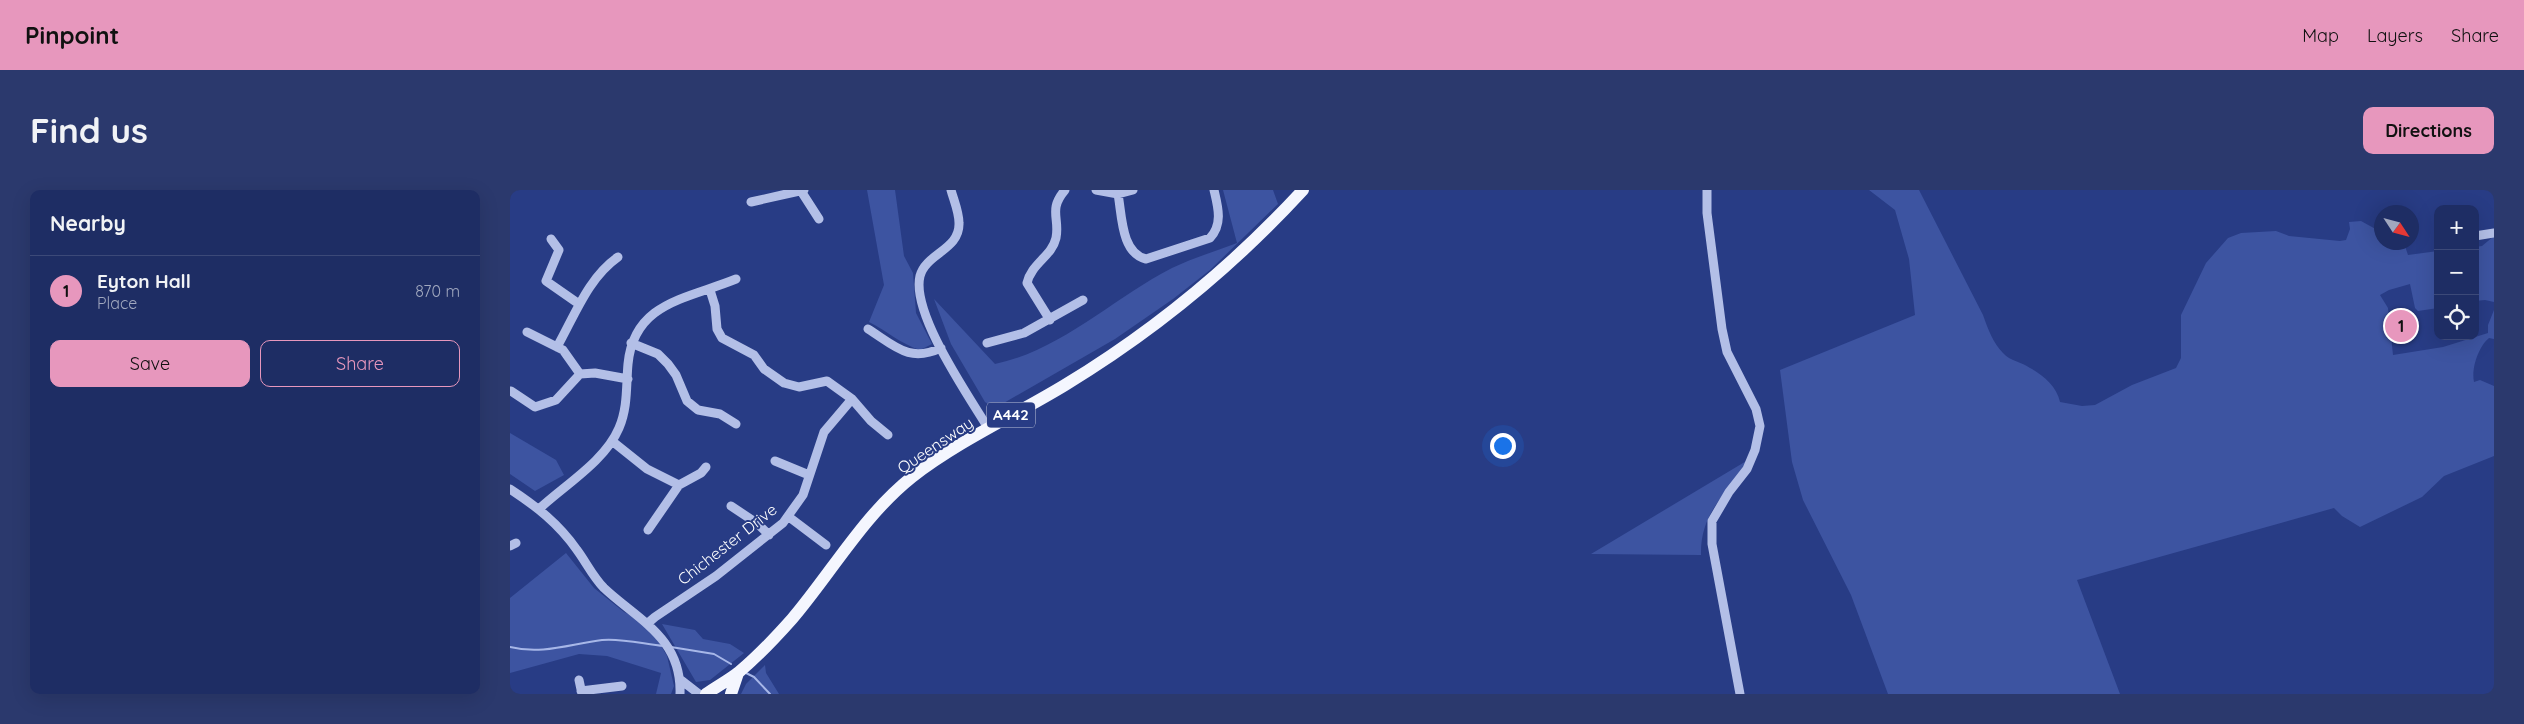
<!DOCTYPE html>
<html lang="en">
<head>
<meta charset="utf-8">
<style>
  :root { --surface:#1e2d64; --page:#2b396d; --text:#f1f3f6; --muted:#a1a8bf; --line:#3c4978; --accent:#e797bd }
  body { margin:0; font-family:Quicksand,sans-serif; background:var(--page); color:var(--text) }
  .controls { position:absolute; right:15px; top:15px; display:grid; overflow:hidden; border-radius:10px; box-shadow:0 5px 20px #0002 }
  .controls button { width:45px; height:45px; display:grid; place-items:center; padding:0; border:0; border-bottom:1px solid var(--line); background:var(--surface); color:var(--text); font:25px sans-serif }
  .compass { position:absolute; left:1864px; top:15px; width:45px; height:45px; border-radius:50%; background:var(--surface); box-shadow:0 5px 20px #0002; rotate:126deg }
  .you { position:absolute; left:992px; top:255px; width:18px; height:18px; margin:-12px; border:4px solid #fff; border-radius:50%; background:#1a73e8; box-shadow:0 0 0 8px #1a73e833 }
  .badge { display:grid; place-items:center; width:32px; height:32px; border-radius:50%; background:var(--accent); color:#111; font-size:16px; font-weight:700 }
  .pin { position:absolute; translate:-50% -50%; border:2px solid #fff; box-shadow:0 1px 5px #0006 }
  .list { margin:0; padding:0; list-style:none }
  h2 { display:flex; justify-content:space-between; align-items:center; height:65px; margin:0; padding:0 20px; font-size:21px }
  h2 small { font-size:16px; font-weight:400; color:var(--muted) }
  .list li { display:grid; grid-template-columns:32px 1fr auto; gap:15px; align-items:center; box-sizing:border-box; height:70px; padding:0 20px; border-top:1px solid var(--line) }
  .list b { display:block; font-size:19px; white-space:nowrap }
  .list p { margin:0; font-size:16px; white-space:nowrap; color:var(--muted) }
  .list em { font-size:16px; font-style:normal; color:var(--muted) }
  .actions { display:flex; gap:10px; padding:15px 20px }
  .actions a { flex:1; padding:11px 0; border:1px solid var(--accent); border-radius:10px; text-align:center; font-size:18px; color:var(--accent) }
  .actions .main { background:var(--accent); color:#111 }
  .icon { flex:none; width:28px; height:28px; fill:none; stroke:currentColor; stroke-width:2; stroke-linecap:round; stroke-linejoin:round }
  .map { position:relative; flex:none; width:1984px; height:504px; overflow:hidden; border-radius:10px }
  header { display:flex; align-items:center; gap:30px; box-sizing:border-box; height:70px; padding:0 25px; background:var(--accent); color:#111 }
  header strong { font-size:24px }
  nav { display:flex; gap:28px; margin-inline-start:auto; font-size:18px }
  .intro { display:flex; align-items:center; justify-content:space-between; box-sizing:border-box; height:120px; padding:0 30px }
  h1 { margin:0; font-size:35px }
  .button { padding:12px 22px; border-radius:10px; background:var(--accent); color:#111; font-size:18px; font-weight:700 }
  main { display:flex; gap:30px; padding:0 30px }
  aside { flex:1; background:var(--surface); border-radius:10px; box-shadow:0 5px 20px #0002 }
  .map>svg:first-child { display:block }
  .green { fill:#3d54a1 }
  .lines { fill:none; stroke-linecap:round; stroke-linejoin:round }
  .stream { stroke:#a7b7e8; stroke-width:2 }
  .minor { stroke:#b3bfe7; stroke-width:9 }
  .major { stroke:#f4f6fe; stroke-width:12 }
  .labels { text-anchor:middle; stroke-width:4; stroke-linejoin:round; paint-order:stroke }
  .shield { fill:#283c85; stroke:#bec4da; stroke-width:1 }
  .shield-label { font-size:15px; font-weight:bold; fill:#fff }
  .street-label { font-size:16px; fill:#fff; stroke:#283c85 }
</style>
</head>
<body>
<header>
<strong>Pinpoint</strong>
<nav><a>Map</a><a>Layers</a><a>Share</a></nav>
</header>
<div class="intro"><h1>Find us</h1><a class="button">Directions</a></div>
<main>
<aside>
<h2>Nearby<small></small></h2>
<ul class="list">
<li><span class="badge">1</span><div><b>Eyton Hall</b><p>Place</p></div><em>870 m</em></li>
</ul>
<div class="actions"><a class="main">Save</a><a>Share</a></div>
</aside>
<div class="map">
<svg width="1984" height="504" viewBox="0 0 1984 504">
  <rect width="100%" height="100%" fill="#283c85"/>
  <path class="green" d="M 357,0 L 385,0 L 394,66 L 403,83 L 406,123 L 422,154 L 410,160 C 391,154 377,141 359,132 L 374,95 Z
    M 713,0 L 763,0 L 768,14 L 700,80 L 663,109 L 605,149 L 485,218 L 475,212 L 441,154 L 424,109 L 485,174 C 552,160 603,108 662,78 C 683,68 706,61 727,53 Z
    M 1359,0 L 1409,0 L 1473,125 C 1478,139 1483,153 1493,163 C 1500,171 1512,172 1520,178 C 1533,185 1547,197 1550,212 L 1572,216 L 1585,215 L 1622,195 L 1666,178 L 1671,168 L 1671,125 L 1696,73 L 1718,48 L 1731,43 L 1766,41 L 1779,46 L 1830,51 L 1836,50 L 1840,39 L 1839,32 L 1851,31 L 1871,42 L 1872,52 L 1894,53 L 1898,65 L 1928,61 L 1928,118 L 1908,121 L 1905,118 L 1900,94 L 1879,100 L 1870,105 L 1878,118 L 1883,165 L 1933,157 L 1978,143 L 1978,135 L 1984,120 L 1984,149 L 1979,148 C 1969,156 1961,178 1964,192 L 1970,190 L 1984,196 L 1984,266 L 1934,286 L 1912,307 L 1850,337 L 1832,326 L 1824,318 L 1567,390 L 1610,504 L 1378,504 L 1341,405 L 1293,310 L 1282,272 L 1270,180 L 1405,125 L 1399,69 L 1385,20 Z
    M 1984,46 L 1984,112 L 1975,110 L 1965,111 L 1965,57 L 1972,56 Z
    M 0,243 L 46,270 L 54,285 L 25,301 L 0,284 Z
    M 1238,270 C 1217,304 1190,322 1191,365 L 1081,364 Z
    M 56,363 L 84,398 L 114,422 L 138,433 L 157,466 L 164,496 L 161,504 L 146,504 L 151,483 L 97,466 L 69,464 L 0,483 L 0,408 Z
    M 152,434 L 185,440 L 193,449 L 220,454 L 234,463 L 200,490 L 186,492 Z
    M 255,475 L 256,483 L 269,504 L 231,504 L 236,494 Z"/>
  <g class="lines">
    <path class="stream" d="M 0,457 C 32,465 60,454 92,450 C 111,448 134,454 154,456
      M 161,457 L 204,464 L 221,474
      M 236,483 L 244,487 L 260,504"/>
    <path class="minor" d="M 441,0 C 444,11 449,22 449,33 C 450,60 416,63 410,86 C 401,123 458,205 478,238
      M 586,0 L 608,4 L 623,0
      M 1197,0 L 1197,23 L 1212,139 L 1217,162 L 1246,219 L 1250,236 L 1245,260 L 1237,279 L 1219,302 L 1202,331 L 1202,354 L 1230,504
      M 291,1 L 309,29
      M 608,4 C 612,25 611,63 636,69 L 700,48 C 713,34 708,17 704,0
      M 241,12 L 294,0
      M 1965,46 L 1984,43
      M 41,49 L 49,60 L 36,91 L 69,114
      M 200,100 L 205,116 L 207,139 L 212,148 L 244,165 L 254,179 L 274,193 L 289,197 L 317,191 L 342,209 L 361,231 L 378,245
      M 540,130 L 517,93 C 521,74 542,66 546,48 C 550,28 538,20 555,0
      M 358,139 C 385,156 399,173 431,158
      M 17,142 L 53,160 L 70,184 L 85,183 L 118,189
      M 121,153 L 148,164 L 158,174 L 166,185 L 177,211 L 188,220 L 210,224 L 226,234
      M 477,153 L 514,143 L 573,110
      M 47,157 C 65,125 78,88 108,67
      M 1,201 L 25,217 L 46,210 L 70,184
      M 102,251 L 137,279 L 169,295 L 138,340
      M 265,271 L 299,285
      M 169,295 L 191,283 L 196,277
      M 0,299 C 26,316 49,334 67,360 C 76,372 83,387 94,398 C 128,430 172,448 170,504
      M 221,316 L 248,334 L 259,345
      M 29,319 C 56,294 95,271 109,238 C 118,217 116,196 118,174 C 124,112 177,109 226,89
      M 279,327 L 316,355
      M 0,356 L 6,353
      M 138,433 L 145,427 L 206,386 L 273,333 L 293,305 L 314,242 L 342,209
      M 69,490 L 72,504
      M 171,490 L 189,504
      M 71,501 L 112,496"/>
    <path class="major" d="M 196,504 C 206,497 219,490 229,482 C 247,467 266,447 282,429 C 322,382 353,326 402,287 C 450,250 504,226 555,195 C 644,141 723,76 793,0
      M 221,504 L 228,483"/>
  </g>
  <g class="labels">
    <rect class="shield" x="477" y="212.5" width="48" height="25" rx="4"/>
    <g class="shield-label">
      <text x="501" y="230">A442</text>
    </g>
    <g class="street-label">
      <text transform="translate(425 255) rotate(-34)" y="6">Queensway</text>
      <text transform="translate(217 354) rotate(-38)" y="6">Chichester Drive</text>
    </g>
  </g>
</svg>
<div class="controls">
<button>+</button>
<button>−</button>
<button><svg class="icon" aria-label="locate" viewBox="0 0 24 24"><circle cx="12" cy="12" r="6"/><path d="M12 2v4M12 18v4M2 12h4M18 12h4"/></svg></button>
</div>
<svg class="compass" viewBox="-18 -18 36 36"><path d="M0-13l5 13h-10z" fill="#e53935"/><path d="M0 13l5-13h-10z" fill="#a1a8bf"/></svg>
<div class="you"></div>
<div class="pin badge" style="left:1891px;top:136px">1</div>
</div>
</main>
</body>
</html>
